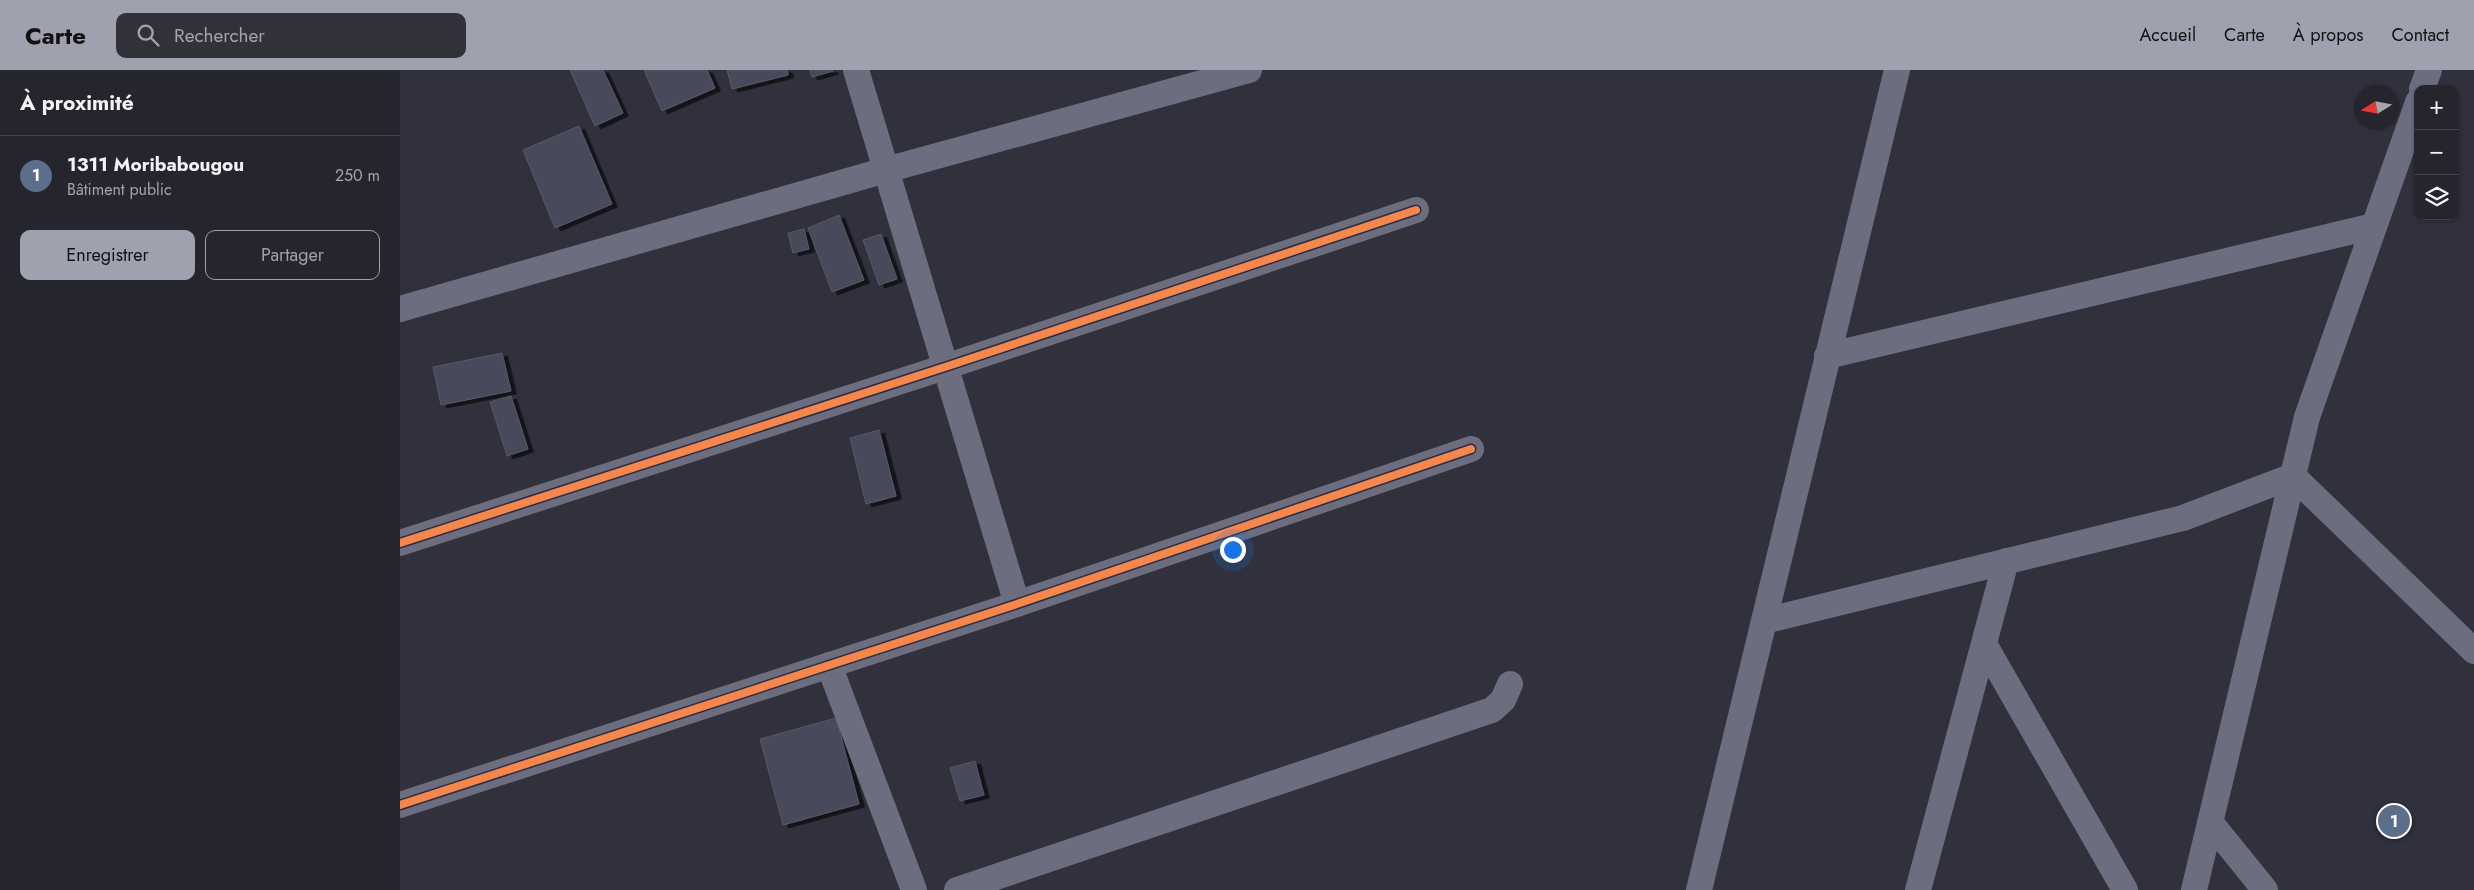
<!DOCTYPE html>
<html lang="fr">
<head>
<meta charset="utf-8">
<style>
  :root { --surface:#25252e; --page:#31313a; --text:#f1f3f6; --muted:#a3a5aa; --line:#42424a; --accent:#a0a1af }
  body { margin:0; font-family:Jost,sans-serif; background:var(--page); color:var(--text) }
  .controls { position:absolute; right:15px; top:15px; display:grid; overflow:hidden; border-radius:10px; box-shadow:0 1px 4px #0004 }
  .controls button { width:45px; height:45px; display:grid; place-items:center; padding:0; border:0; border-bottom:1px solid var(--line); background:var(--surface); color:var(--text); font:25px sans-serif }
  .compass { position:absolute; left:1954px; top:15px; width:45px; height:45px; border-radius:50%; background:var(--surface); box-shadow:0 1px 4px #0004; rotate:259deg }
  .you { position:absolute; left:832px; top:479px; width:18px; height:18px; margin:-12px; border:4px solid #fff; border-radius:50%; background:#1a73e8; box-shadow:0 0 0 8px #1a73e833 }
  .badge { display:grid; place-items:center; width:32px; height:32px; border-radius:50%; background:var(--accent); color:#fff; font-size:16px; font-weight:700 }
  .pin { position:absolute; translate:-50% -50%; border:2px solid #fff; box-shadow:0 1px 5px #0006 }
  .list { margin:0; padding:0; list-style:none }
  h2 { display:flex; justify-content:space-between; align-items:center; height:65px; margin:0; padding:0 20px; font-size:21px }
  h2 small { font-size:16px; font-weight:400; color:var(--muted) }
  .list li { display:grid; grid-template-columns:32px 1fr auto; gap:15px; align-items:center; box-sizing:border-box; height:80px; padding:0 20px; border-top:1px solid var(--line) }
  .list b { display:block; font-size:19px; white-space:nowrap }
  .list p { margin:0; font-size:16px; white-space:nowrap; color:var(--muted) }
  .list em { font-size:16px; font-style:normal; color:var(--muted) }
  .actions { display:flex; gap:10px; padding:15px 20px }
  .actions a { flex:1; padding:11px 0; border:1px solid var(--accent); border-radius:10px; text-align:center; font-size:18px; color:var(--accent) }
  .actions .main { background:var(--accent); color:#111 }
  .icon { flex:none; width:28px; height:28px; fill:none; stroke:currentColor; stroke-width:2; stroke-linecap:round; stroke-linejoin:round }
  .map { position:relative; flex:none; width:2074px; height:820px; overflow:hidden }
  header { display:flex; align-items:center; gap:30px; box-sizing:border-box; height:70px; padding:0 25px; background:var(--accent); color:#111 }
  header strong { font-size:24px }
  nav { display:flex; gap:28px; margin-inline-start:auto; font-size:18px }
  .search { width:350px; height:45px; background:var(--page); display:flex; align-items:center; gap:12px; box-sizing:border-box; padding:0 18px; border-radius:10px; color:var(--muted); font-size:19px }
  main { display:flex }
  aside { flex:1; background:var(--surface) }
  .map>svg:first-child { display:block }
  .building { fill:#49485b; stroke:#595964; filter:url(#shadow) }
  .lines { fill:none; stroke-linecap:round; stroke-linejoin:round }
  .street { stroke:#6c6d7e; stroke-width:26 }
  .cycleway-casing { stroke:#2b2b43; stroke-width:11 }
  .cycleway { stroke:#f5874c; stroke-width:8 }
</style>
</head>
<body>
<header>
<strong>Carte</strong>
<div class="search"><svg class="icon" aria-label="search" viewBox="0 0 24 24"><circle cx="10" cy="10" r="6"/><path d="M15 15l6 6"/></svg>Rechercher</div>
<nav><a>Accueil</a><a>Carte</a><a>À propos</a><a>Contact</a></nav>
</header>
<main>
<aside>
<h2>À proximité<small></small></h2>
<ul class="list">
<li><span class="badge" style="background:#5c6f8a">1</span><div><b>1311 Moribabougou</b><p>Bâtiment public</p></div><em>250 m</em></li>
</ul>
<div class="actions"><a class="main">Enregistrer</a><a>Partager</a></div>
</aside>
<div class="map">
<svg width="2074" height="820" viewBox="0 0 2074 820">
  <defs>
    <filter id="shadow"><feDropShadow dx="5.5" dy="3" stdDeviation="0" flood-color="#0009"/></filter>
  </defs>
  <rect width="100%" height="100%" fill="#31313d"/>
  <path class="building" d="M 170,0 L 203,0 L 223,43 L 195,56 Z
    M 244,0 L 307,0 L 315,18 L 262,41 Z
    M 327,0 L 387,0 L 388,5 L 332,19 Z
    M 410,0 L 433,0 L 433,1 L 412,7 Z
    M 179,56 L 212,134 L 155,158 L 123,80 Z
    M 439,145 L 464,210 L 432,222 L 408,158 Z
    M 404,159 L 409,179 L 393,183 L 388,163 Z
    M 481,164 L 497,209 L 479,215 L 463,170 Z
    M 102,283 L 111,321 L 41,335 L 33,297 Z
    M 111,326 L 128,379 L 107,386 L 90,332 Z
    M 479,360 L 496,426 L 466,434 L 450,368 Z
    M 436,648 L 459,734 L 383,755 L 360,669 Z
    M 575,691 L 584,725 L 560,731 L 550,698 Z"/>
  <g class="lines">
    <path class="street" d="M 456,0 L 617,534
      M 2022,19 L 2029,0
      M 0,239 L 486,100 L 849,0
      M 1427,286 L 1974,156
      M 0,473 L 545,297 L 1016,140
      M 1364,551 L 1783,448 L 1893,406 L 2074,581
      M 1584,574 L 1725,820
      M 429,595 L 514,820
      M 0,735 L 617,534 L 1071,379
      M 1810,752 L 1865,820
      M 557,820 L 1092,640 L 1103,630 L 1110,614
      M 1299,820 L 1497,0
      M 1518,820 L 1606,491
      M 1794,820 L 1907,347 L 2018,32"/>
    <defs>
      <path id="cycleway" d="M 0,473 L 545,297 L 1016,140
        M 0,735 L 617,534 L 1071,379"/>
    </defs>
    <use href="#cycleway" class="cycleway-casing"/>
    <use href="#cycleway" class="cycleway"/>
  </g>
</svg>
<div class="controls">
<button>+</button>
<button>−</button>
<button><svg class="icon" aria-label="layers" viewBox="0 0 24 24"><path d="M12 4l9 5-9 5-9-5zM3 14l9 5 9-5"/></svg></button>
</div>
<svg class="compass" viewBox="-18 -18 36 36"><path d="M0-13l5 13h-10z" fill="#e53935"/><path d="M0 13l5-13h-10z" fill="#a3a5aa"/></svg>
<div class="you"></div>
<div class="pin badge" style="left:1994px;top:751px;background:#5c6f8a">1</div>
</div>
</main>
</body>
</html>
